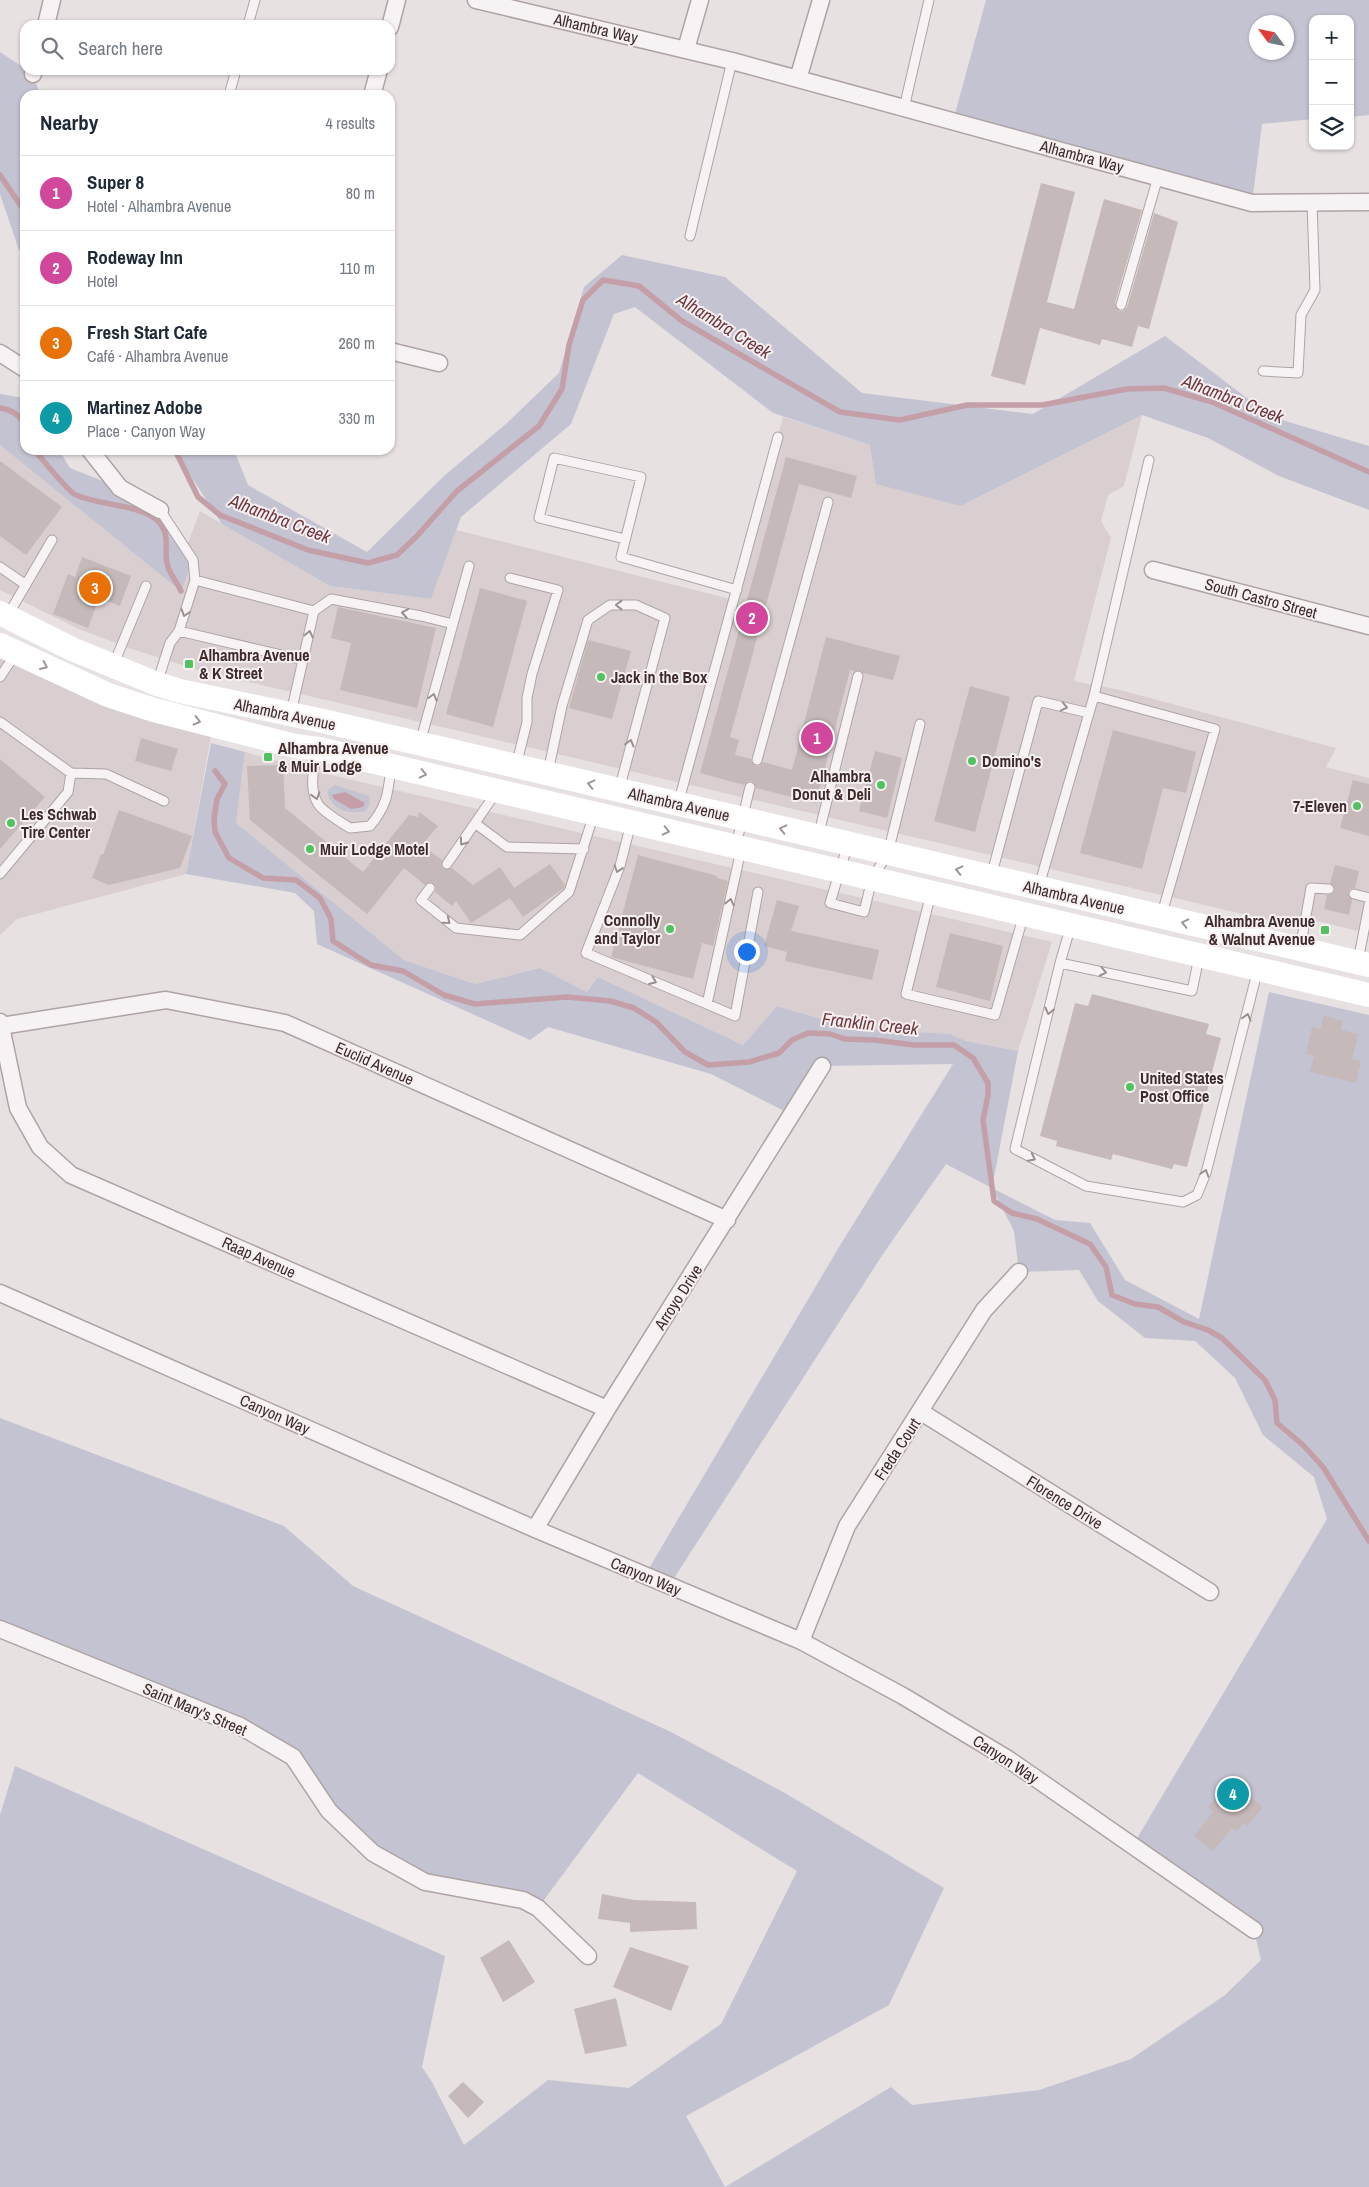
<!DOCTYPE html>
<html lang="en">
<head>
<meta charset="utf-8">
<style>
  :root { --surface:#fff; --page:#f6f6f7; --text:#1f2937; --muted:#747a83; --line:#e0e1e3; --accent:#366e49 }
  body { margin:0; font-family:"Archivo Narrow",sans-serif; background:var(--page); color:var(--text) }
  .controls { position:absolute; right:15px; top:15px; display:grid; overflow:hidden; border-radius:10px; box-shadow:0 1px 4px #0004 }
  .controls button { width:45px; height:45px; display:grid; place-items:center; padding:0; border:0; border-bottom:1px solid var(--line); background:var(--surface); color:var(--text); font:25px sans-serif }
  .compass { position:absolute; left:1249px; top:15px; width:45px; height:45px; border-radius:50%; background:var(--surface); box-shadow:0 1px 4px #0004; rotate:303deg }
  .you { position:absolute; left:746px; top:951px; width:18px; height:18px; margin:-12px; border:4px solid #fff; border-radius:50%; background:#1a73e8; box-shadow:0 0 0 8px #1a73e833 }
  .badge { display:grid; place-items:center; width:32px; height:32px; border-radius:50%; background:var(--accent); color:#fff; font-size:16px; font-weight:700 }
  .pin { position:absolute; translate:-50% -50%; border:2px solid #fff; box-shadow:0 1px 5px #0006 }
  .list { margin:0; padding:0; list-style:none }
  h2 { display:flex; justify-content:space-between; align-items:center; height:65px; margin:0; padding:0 20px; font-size:21px }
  h2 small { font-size:16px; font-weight:400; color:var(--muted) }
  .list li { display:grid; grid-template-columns:32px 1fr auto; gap:15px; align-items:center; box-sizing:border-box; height:75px; padding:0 20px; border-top:1px solid var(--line) }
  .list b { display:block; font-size:19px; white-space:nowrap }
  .list p { margin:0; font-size:16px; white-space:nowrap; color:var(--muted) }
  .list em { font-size:16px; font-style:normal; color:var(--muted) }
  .icon { flex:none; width:28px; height:28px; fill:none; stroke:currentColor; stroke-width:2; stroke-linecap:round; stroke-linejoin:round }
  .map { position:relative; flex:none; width:1369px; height:2187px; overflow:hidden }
  .search { position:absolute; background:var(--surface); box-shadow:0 1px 4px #0004; left:20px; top:20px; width:375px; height:55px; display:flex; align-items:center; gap:12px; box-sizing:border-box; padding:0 18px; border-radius:15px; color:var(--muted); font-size:19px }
  .panel { position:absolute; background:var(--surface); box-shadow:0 1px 4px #0004; left:20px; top:90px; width:375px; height:365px; border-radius:15px }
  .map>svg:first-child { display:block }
  .built { fill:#dacfd0 }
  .green { fill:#c3c3d2; fill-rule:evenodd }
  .water { fill:#c59fa7 }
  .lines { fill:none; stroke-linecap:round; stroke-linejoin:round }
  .stream { stroke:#c59fa7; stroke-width:5.5 }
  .building { fill:#c5b9ba }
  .lane-casing { stroke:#afa3a4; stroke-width:11 }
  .street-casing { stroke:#afa3a4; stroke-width:19 }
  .lane { stroke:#f7f3f4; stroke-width:9 }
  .street { stroke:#f7f3f4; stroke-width:16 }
  .secondary { stroke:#fff; stroke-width:24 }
  .oneway { stroke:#9b8f90 }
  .oneway2 { stroke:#9f9596 }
  .poi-dot { fill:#51c260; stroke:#f6f0f1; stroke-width:2 }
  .labels { text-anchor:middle; stroke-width:4; stroke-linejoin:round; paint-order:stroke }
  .street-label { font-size:16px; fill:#3f2b2c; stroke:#f6f0f1 }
  .poi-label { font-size:16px; font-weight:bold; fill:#3f2b2c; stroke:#f6f0f1; text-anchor:start }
  .water-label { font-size:18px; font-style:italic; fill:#6f3841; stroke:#f6f0f1 }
</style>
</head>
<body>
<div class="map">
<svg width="1369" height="2187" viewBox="0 0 1369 2187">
  <rect width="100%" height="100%" fill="#e8e1e2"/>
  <path class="built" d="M 1142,415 L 1124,486 L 1108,495 L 1101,521 L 1111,538 L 1074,681 L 1120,690 L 1336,748 L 1326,767 L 1369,778 L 1369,934 L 1318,921 L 1277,922 L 197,670 L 129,648 L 81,630 L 0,590 L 0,445 L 173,583 L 200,511 L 330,586 L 431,599 L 456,530 L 734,600 L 783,417 L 870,445 L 961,506 Z
    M 0,645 L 213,725 L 186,874 L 17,919 L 0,935 Z
    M 245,752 L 322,773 L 1052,942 L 1018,1051 L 966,1041 L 950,1034 L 852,1028 L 777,1006 L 743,1045 L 598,977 L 587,992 L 540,968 L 475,984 L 404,960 L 236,823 Z"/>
  <path class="green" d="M 986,0 L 1369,0 L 1369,115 L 1350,117 L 1350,19 L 1313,19 L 1313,119 L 1262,124 L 1252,203 L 953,121 ZM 1256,22 L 1286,22 L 1286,52 L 1256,52 Z
    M 0,52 L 33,74 L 40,95 L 25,95 L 25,254 L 19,250 L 0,194 Z
    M 622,255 L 725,277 L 862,393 L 1033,414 L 1165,336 L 1272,417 L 1369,446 L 1369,510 L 1279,476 L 1208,438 L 1142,415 L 961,506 L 876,484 L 870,445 L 773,413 L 635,307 L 614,314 L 571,424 L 461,517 L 431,599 L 330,586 L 222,524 L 174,450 L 234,450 L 248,485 L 367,552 L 444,476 L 507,423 L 559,373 L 584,287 Z
    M 0,394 L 25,398 L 25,450 L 59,450 L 70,468 L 120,488 L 160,510 L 193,560 L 181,591 L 0,445 Z
    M 211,743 L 245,752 L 236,823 L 404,960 L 475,984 L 540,968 L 587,992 L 598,977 L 743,1045 L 777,1006 L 852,1028 L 950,1034 L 966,1041 L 1018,1051 L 992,1188 L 1055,1220 L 1090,1223 L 1125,1280 L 1199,1319 L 1269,992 L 1369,1015 L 1369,2187 L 0,2187 L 0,1815 L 15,1766 L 445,1956 L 422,2067 L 432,2082 L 464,2145 L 548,2080 L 629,2088 L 721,2024 L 797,1871 L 638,1773 L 538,1908 L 425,1882 L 373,1853 L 293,1757 L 0,1629 L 0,1418 L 284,1526 L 353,1586 L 671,1732 L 785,1793 L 944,1888 L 889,2005 L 686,2116 L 725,2187 L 891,2087 L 912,2105 L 1039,2090 L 1131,2059 L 1225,1995 L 1261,1960 L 1254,1930 L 1133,1845 L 1327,1519 L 1314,1477 L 1263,1435 L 1235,1378 L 1195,1341 L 1145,1338 L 1098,1301 L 1079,1270 L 1019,1272 L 1014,1231 L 992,1188 L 946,1164 L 883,1254 L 669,1586 L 645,1575 L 842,1242 L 953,1064 L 822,1066 L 792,1115 L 711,1074 L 548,1027 L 530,1040 L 317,944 L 314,911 L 295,893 L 186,874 Z
    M 335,785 L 369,796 L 370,803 L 366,811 C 348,815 331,810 327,791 Z"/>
  <path class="water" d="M 345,792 L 365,803 L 363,807 L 351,809 L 334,799 L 332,795 Z"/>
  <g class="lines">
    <path class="stream" d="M 0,175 L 25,212
      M 0,408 C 11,409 19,415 25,424
      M 34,450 C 43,459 67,491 76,495 C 98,505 141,505 157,520 C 173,536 162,550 168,567 C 171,575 177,583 181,591
      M 175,450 L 198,497 L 220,515 L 308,550 L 368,563 L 397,555 L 417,536 L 457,491 L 539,426 L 562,389 L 569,345 L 583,300 L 603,280 L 639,286 L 682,321 L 840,412 L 900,420 L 967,405 L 1042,405 L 1127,389 L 1164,388 L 1212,402 L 1369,472
      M 215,771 L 225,784 L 217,799 L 214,819 L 215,832 L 229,858 L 263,878 L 296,880 L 320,898 L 331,919 L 333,941 L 371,965 L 403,971 L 444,995 L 475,1004 L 567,997 L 610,1001 L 634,1008 L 656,1022 L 685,1052 L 708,1065 L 749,1062 L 779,1053 L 792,1040 L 808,1033 L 830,1034 L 845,1039 L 875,1040 L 914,1045 L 954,1045 L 973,1058 L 988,1083 L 988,1095 L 983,1120 L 994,1201 L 1012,1213 L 1037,1219 L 1090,1244 L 1106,1267 L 1112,1295 L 1135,1304 L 1158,1307 L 1184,1322 L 1208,1330 L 1222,1338 L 1265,1380 L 1275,1400 L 1277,1423 L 1303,1445 L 1323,1467 L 1369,1541"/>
  </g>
  <path class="building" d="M 1041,183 L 1075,192 L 1047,302 L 1074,309 L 1104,199 L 1142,210 L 1115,303 L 1119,311 L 1123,311 L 1127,307 L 1154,213 L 1178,222 L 1149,329 L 1138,326 L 1132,347 L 1102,339 L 1100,345 L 1040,328 L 1025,385 L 991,376 Z
    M 786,457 L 857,476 L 851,498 L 799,484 L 730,737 L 739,740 L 735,755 L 751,759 L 755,766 L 759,766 L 763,762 L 792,770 L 826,637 L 900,656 L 893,680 L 850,670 L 816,803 L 756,788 L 752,781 L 748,781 L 744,785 L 700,773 Z
    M 0,461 L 62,507 L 26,555 L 0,536 Z
    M 82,557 L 131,576 L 120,606 L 99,598 L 88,628 L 53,614 L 68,574 L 75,577 Z
    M 480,588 L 527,601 L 493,727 L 446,714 Z
    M 338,607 L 436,628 L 417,708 L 340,690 L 351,643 L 331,638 Z
    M 588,640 L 631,651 L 612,719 L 569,708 Z
    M 970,686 L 1010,697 L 975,832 L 934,821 Z
    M 1113,730 L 1196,752 L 1186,793 L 1163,788 L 1142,869 L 1080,853 Z
    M 141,738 L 178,749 L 171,771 L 135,761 Z
    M 875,751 L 902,758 L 887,818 L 859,811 Z
    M 0,759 L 45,797 L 0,849 Z
    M 283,765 L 285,808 L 363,872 L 409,815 L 418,817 L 419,812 L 438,826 L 422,845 L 442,860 L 441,866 L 444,869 L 452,868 L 473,885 L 500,867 L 514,888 L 550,864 L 565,885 L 564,888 L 523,917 L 510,898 L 471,923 L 456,901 L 452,906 L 435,892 L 436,888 L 434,883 L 430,882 L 425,885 L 404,868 L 367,914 L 250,820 L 247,766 Z
    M 1353,780 L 1369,784 L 1369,836 L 1340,828 Z
    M 119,810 L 192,836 L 180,868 L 109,885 L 92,878 L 101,854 L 103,855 Z
    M 638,855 L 717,876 L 717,878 L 728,881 L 713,946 L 702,943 L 693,979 L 611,957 Z
    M 1335,865 L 1359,871 L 1355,888 L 1350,889 L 1348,893 L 1352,900 L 1349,915 L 1324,909 L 1327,895 L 1332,894 L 1335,890 L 1330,883 Z
    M 777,900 L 799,906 L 791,931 L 879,950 L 872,980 L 785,961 L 787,952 L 764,946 Z
    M 950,933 L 1003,946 L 990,1001 L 936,987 Z
    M 1092,994 L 1209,1024 L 1206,1034 L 1221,1038 L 1187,1167 L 1174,1164 L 1172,1169 L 1113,1154 L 1111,1160 L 1056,1146 L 1057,1141 L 1040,1136 L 1075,1003 L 1088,1006 Z
    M 1324,1016 L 1343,1021 L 1341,1030 L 1358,1034 L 1352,1059 L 1361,1061 L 1356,1083 L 1310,1072 L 1314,1056 L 1306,1054 L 1312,1027 L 1320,1029 Z
    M 1231,1780 L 1263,1807 L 1247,1826 L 1244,1823 L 1237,1831 L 1232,1828 L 1213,1851 L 1194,1836 L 1213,1812 L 1208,1807 Z
    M 602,1894 L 634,1900 L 696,1902 L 697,1929 L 630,1932 L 630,1923 L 598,1919 Z
    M 509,1940 L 535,1982 L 503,2002 L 480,1958 Z
    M 630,1947 L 689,1966 L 671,2011 L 613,1987 Z
    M 616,1998 L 627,2046 L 585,2054 L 574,2009 Z
    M 463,2082 L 484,2102 L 468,2118 L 448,2096 Z"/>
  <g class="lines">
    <defs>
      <path id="lane" d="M 248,25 L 255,0
        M 229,95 L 236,70
        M 904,108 L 929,0
        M 690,236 L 732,61
        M 1121,305 L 1158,177
        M 1263,371 L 1298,373 L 1301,315 L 1315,290 L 1312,202
        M 160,510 L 193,560 L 195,580
        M 625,539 L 539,518 L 554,458 L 641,477 L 621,557 L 737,590
        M 0,567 L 26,585
        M 510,578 L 558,590 L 532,674 L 527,698 L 527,722 L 516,766
        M 314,611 L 331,599 L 421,616 L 453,624
        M 8,615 L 52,540
        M 179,631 L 303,660
        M 113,666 L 146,586
        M 0,677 L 16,653
        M 157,683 L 170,643 L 179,631 L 195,580 L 314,611 L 291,713
        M 1094,696 L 1215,729 L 1161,917
        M 0,722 L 71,773 L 106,774 L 164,801
        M 420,743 L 469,566
        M 319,749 C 314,766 308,787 318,804 C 324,813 341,822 350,828 L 370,826 C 387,806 388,793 391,768
        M 757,760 L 828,502
        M 548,772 L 562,706 L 588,620 L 610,605 L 636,605 L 665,618 L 619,790
        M 678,804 L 778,437
        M 631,823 L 620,866 L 586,953 L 707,1004 L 741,850
        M 476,824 L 507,847 L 584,849
        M 818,837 L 858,676
        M 848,844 L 830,903 L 864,912 L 872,879 L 888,853 L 920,724
        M 736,845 L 750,787
        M 447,864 L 497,791
        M 0,874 L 68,792 L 71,773
        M 991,877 L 1038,701 L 1089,713
        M 1039,886 L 1094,696 L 1149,460
        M 430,888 L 421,900 L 456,928 L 520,935 L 569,892 L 594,814
        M 931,893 L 906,994 L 995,1015 L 1024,914
        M 1354,894 L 1369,898
        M 1071,925 L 1060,963 L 1192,991 L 1199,957
        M 1300,949 L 1311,888 L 1329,889
        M 1358,961 L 1369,905
        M 1060,963 L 1015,1149 L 1086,1186 L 1183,1202 L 1197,1195 L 1206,1173 L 1258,969
        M 707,1004 L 735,1016 L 758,892"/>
      <path id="street" d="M 476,0 L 732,61 L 1252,203 L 1369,202
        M 46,25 L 52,0
        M 390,27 L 397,0
        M 686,49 L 700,0
        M 33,74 L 34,70
        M 798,79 L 821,0
        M 372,95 L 379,70
        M 390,351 L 439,363
        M 0,353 L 25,369
        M 90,450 L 120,488 L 160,510
        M 1153,570 L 1369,626
        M 0,1022 L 18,1108 L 40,1147 L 71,1175 L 607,1409
        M 1,1026 L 166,1000 L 285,1023 L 727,1220
        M 0,1293 L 535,1529 L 801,1641 L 903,1696 L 1008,1759 L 1254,1930
        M 921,1412 L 1210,1592
        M 535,1529 L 607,1409 L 822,1066
        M 0,1629 L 240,1726 L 293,1757 L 329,1811 L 373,1853 L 425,1882 L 523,1900 L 538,1908 L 588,1956
        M 801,1641 L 847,1526 L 984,1310 L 1019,1272"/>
    </defs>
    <use href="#lane" class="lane-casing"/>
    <use href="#street" class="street-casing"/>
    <use href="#lane" class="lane"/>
    <use href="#street" class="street"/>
    <path class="secondary" d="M 0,613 L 72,649 L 157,684 L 180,691 L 323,721 L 1369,965
      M 0,645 L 108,695 L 154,710 L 295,746 L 319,749 L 1369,995"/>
  </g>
  <defs><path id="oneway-chevron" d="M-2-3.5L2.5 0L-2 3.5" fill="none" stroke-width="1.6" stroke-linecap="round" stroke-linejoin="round" transform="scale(1.25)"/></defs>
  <g class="oneway">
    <use href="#oneway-chevron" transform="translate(619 605) rotate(180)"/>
    <use href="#oneway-chevron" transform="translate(185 613) rotate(108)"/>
    <use href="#oneway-chevron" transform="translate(405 613) rotate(-170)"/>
    <use href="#oneway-chevron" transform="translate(309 634) rotate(-77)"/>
    <use href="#oneway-chevron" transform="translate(433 697) rotate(-75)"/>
    <use href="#oneway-chevron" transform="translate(1064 707) rotate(13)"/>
    <use href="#oneway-chevron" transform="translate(630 743) rotate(-75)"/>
    <use href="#oneway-chevron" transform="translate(316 796) rotate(73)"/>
    <use href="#oneway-chevron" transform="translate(463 842) rotate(126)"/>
    <use href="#oneway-chevron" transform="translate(618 869) rotate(109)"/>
    <use href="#oneway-chevron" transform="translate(730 902) rotate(-77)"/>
    <use href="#oneway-chevron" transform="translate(447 921) rotate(39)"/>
    <use href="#oneway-chevron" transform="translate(1103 972) rotate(12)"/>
    <use href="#oneway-chevron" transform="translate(653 981) rotate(23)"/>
    <use href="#oneway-chevron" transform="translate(1049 1011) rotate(104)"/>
    <use href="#oneway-chevron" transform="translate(1247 1017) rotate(-75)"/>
    <use href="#oneway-chevron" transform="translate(1032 1158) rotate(27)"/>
    <use href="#oneway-chevron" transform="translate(1205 1173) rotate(-72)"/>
  </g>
  <g class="oneway2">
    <use href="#oneway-chevron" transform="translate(44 666) rotate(25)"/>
    <use href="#oneway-chevron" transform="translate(197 721) rotate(14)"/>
    <use href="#oneway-chevron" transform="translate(423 774) rotate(13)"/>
    <use href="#oneway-chevron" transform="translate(591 784) rotate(-167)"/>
    <use href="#oneway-chevron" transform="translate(783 829) rotate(-167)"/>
    <use href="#oneway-chevron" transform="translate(666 831) rotate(13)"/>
    <use href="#oneway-chevron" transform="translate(959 870) rotate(-167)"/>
    <use href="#oneway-chevron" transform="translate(1185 923) rotate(-167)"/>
  </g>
  <g class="poi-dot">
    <rect x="184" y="659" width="10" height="10" rx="2.5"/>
    <circle cx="601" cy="677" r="5"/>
    <rect x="263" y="752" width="10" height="10" rx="2.5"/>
    <circle cx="972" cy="761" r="5"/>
    <circle cx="881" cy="785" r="5"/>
    <circle cx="1357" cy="806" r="5"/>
    <circle cx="11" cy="823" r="5"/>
    <circle cx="310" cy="849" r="5"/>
    <circle cx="670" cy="929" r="5"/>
    <rect x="1320" y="925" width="10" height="10" rx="2.5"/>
    <circle cx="1130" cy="1087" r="5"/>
  </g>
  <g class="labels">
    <g class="street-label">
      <text transform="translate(596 28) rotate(13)" y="6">Alhambra Way</text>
      <text transform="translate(1082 156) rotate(15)" y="6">Alhambra Way</text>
      <text transform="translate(1261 598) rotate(15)" y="6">South Castro Street</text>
      <text transform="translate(285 714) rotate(12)" y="6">Alhambra Avenue</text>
      <text transform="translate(679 804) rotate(13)" y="6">Alhambra Avenue</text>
      <text transform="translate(1074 897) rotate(13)" y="6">Alhambra Avenue</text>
      <text transform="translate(375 1063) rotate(24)" y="6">Euclid Avenue</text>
      <text transform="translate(259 1257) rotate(24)" y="6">Raap Avenue</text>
      <text transform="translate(678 1297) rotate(-57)" y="6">Arroyo Drive</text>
      <text transform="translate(275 1414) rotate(24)" y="6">Canyon Way</text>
      <text transform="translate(897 1449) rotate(-57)" y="6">Freda Court</text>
      <text transform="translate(1065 1502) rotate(32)" y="6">Florence Drive</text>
      <text transform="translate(646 1576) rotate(23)" y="6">Canyon Way</text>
      <text transform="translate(195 1709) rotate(23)" y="6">Saint Mary's Street</text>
      <text transform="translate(1006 1759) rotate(33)" y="6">Canyon Way</text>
    </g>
    <g class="poi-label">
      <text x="199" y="661">Alhambra Avenue<tspan x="199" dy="18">&amp; K Street</tspan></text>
      <text x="611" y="683">Jack in the Box</text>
      <text x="278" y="754">Alhambra Avenue<tspan x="278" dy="18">&amp; Muir Lodge</tspan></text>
      <text x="982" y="767">Domino's</text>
      <text x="871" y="782" text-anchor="end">Alhambra<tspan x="871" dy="18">Donut &amp; Deli</tspan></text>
      <text x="1347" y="812" text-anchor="end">7-Eleven</text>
      <text x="21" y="820">Les Schwab<tspan x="21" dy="18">Tire Center</tspan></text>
      <text x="320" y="855">Muir Lodge Motel</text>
      <text x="660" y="926" text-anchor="end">Connolly<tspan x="660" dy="18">and Taylor</tspan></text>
      <text x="1315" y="927" text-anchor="end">Alhambra Avenue<tspan x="1315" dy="18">&amp; Walnut Avenue</tspan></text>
      <text x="1140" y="1084">United States<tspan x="1140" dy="18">Post Office</tspan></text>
    </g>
    <g class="water-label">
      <text transform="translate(724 326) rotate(32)" y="6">Alhambra Creek</text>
      <text transform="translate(1233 399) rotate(21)" y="6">Alhambra Creek</text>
      <text transform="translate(280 519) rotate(21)" y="6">Alhambra Creek</text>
      <text transform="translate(870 1024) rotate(6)" y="6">Franklin Creek</text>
    </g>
  </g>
</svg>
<div class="controls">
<button>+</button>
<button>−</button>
<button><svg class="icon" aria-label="layers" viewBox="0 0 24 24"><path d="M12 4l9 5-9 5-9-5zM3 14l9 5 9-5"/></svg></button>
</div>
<svg class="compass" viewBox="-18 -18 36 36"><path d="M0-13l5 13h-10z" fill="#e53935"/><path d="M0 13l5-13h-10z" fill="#747a83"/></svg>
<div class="you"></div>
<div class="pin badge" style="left:817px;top:738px;background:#d1479c">1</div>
<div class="pin badge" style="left:752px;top:618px;background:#d1479c">2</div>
<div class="pin badge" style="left:95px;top:588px;background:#e8710a">3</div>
<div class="pin badge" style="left:1233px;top:1794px;background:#0f9aa8">4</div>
<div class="search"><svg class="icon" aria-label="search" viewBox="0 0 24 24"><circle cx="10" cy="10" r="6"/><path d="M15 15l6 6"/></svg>Search here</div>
<section class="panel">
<h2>Nearby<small>4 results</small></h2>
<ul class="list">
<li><span class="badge" style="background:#d1479c">1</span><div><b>Super 8</b><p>Hotel · Alhambra Avenue</p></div><em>80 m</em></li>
<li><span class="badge" style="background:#d1479c">2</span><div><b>Rodeway Inn</b><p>Hotel</p></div><em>110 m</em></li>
<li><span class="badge" style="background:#e8710a">3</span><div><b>Fresh Start Cafe</b><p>Café · Alhambra Avenue</p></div><em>260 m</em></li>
<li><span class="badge" style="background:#0f9aa8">4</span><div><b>Martinez Adobe</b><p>Place · Canyon Way</p></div><em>330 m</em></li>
</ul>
</section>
</div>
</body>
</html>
